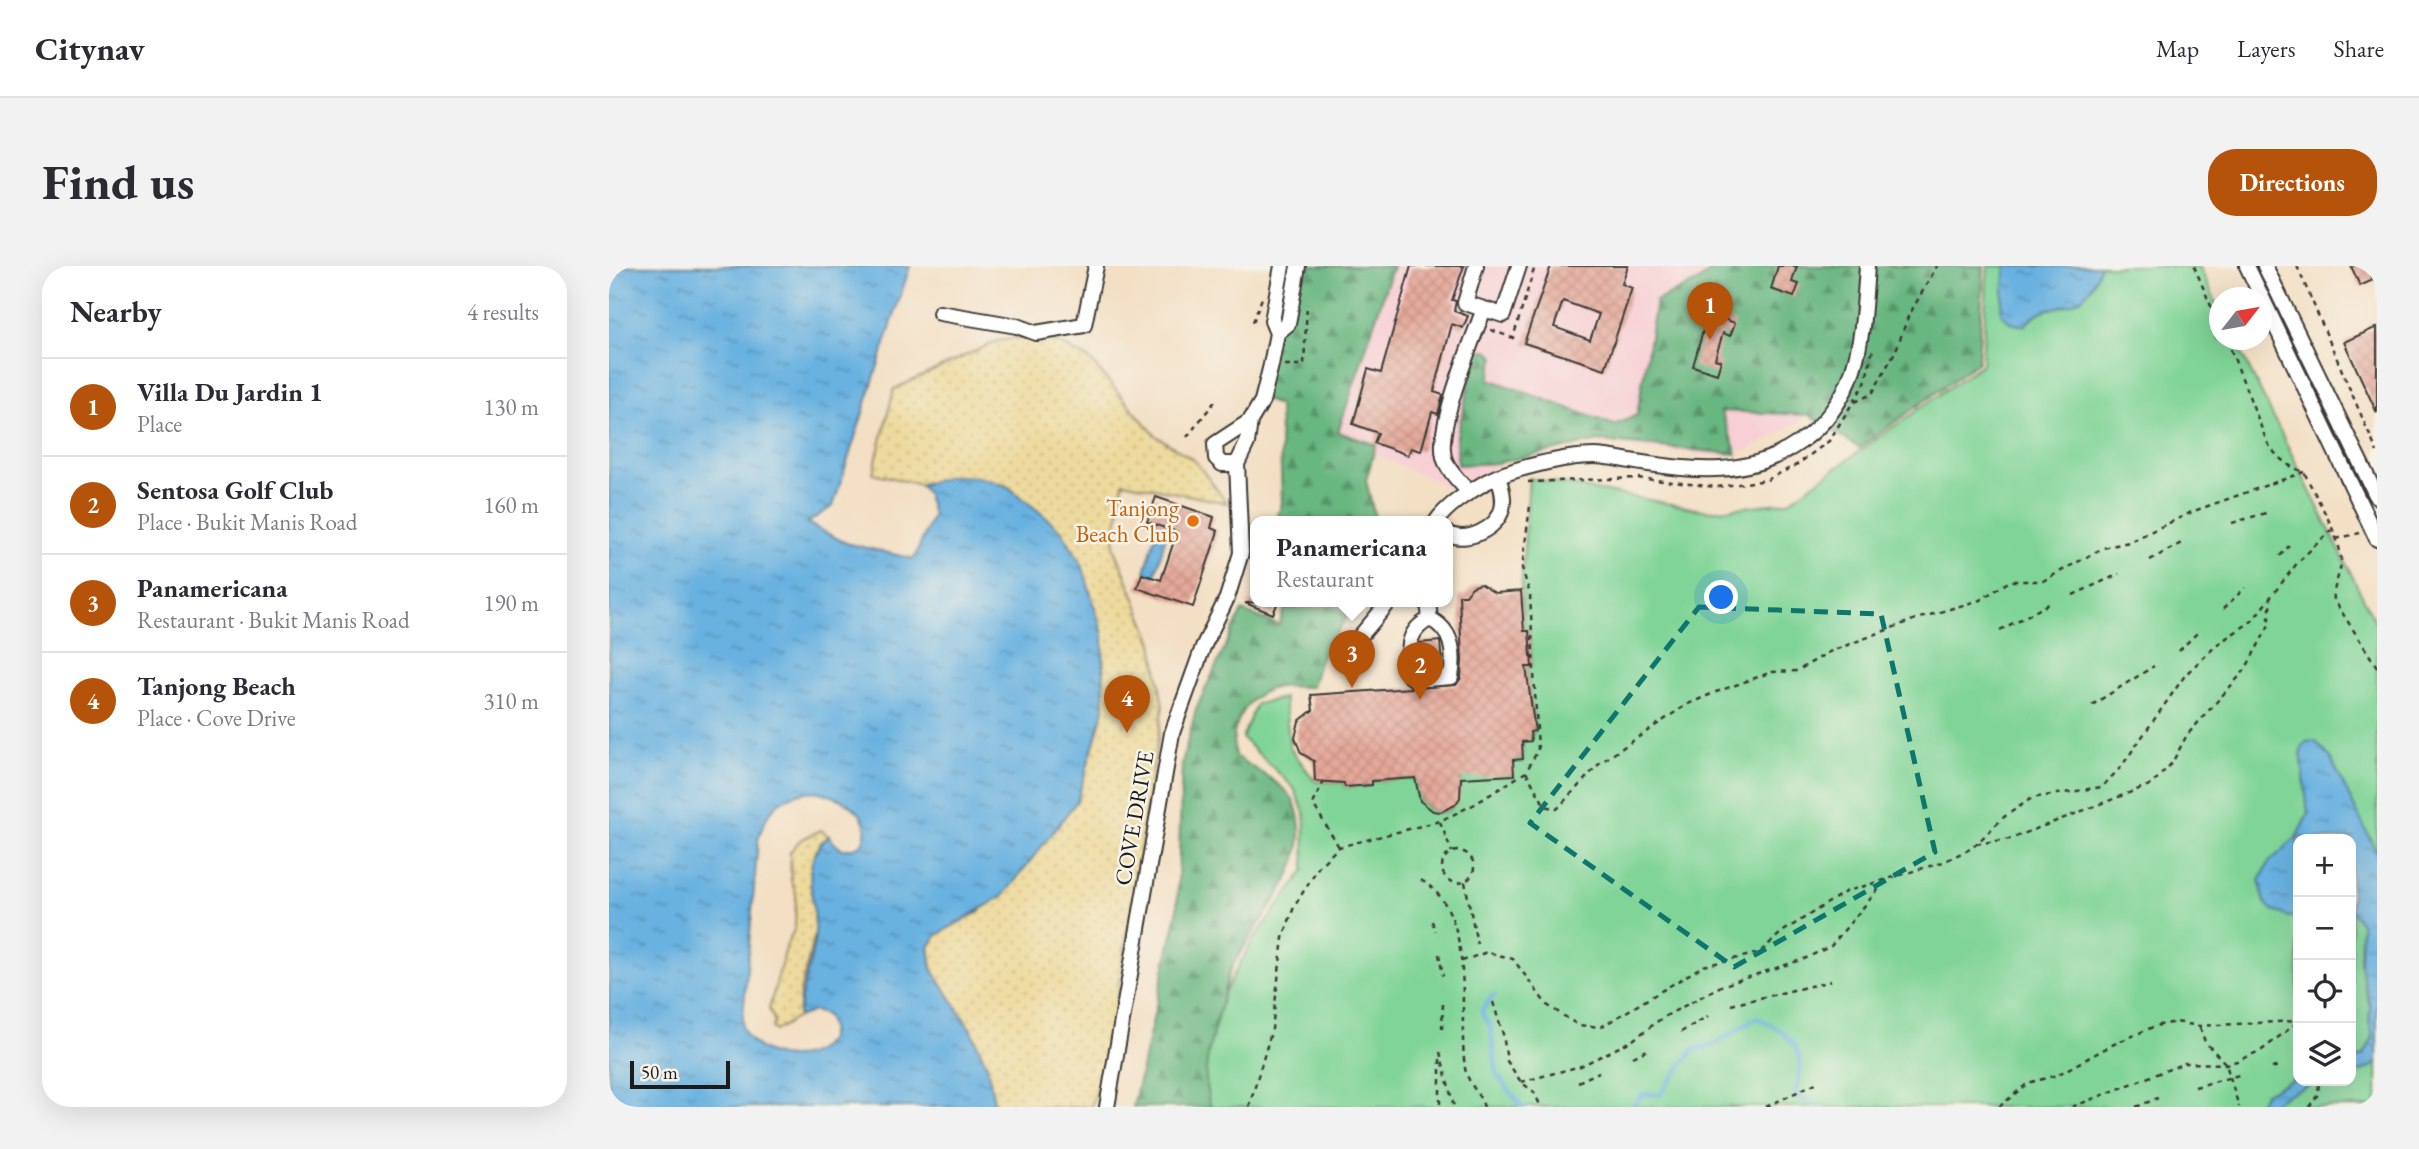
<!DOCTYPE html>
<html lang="en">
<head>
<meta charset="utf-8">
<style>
  :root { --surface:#fff; --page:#f2f2f3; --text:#2b2b33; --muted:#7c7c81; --line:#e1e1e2; --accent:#b45309 }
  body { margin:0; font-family:"EB Garamond",serif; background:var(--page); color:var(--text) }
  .controls { position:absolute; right:21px; bottom:21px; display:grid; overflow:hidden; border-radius:14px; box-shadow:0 7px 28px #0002 }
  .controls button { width:63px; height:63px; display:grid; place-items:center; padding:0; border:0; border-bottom:2px solid var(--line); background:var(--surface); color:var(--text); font:35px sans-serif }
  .compass { position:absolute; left:1600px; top:21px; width:63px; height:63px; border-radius:50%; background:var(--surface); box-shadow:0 7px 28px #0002; rotate:59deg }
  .scale { position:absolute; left:21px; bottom:18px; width:100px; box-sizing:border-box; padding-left:7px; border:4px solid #1c1c1c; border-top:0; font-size:19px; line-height:24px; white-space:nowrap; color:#1c1c1c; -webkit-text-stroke:5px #f7f3e8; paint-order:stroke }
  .you { position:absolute; left:1113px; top:332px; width:24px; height:24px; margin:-18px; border:5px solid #fff; border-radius:50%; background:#1a73e8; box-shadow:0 0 0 10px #1a73e833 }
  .badge { display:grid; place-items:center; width:46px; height:46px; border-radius:50%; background:var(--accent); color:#fff; font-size:23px; font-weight:700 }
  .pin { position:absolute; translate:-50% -58px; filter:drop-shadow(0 2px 4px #0008) }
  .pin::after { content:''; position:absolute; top:37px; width:24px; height:21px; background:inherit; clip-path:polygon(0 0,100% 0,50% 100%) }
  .popup { position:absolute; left:641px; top:250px; width:203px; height:91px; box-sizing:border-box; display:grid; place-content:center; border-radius:14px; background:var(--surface); filter:drop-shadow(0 2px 5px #0005); font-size:23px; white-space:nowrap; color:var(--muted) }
  .popup b { font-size:26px; color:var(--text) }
  .popup::after { content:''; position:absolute; left:50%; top:100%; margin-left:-14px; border:14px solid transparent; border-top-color:var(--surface) }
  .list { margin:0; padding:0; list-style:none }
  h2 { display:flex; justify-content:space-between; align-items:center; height:91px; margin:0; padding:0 28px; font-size:30px }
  h2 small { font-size:23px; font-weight:400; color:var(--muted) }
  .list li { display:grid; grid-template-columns:46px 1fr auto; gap:21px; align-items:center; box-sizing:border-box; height:98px; padding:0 28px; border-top:2px solid var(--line) }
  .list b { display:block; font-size:26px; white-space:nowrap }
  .list p { margin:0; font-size:23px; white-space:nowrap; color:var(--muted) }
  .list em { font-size:23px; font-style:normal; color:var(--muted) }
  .icon { flex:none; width:38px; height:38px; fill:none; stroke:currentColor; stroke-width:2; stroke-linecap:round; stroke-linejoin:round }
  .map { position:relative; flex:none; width:1768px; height:841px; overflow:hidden; border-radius:28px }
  header { display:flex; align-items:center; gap:42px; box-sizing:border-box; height:98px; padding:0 35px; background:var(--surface); border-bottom:2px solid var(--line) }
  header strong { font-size:33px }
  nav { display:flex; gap:38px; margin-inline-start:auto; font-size:24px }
  .intro { display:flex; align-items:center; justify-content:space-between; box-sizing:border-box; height:168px; padding:0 42px }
  h1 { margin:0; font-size:49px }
  .button { padding:18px 32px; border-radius:28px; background:var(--accent); color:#fff; font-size:24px; font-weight:700 }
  main { display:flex; gap:42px; padding:0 42px }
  aside { flex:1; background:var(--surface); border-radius:28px; box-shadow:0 7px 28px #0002 }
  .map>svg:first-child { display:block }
  .built { fill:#f7cfd4 }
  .green { fill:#80d497; stroke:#4e785a; stroke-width:2; fill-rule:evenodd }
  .forest { fill:url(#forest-firs); stroke:#42694e; stroke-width:2 }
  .sand { fill:url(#sand-dots); stroke:#857b5d; stroke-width:2 }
  .water { fill:url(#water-ripples); stroke:#42667e; stroke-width:2; fill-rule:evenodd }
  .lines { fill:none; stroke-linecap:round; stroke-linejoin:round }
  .stream { stroke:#68b1e0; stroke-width:4.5 }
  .building { fill:url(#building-cross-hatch); fill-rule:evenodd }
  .minor-casing { stroke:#3c3935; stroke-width:18 }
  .path { stroke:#3c3935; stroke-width:2.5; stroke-dasharray:5 5; stroke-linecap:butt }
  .minor { stroke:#fff; stroke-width:14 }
  .marked { fill:none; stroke:#0f766e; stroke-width:5; stroke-dasharray:14 9; stroke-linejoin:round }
  .food-dot { fill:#e8710a; stroke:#f7f3e8; stroke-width:2.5 }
  .labels { text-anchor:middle; stroke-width:5; stroke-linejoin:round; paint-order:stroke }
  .food-label { font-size:23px; fill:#c56008; stroke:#f7f3e8; text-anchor:end }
  .street-label { font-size:23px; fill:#1c1c1c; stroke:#f7f3e8 }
</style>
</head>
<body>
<header>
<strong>Citynav</strong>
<nav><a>Map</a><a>Layers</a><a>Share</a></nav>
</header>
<div class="intro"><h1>Find us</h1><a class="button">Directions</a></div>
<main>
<aside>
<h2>Nearby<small>4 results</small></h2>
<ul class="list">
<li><span class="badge">1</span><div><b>Villa Du Jardin 1</b><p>Place</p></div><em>130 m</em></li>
<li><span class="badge">2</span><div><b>Sentosa Golf Club</b><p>Place · Bukit Manis Road</p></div><em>160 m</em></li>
<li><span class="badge">3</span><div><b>Panamericana</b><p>Restaurant · Bukit Manis Road</p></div><em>190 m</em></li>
<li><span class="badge">4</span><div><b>Tanjong Beach</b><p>Place · Cove Drive</p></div><em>310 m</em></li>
</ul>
</aside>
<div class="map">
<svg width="1768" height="841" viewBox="0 0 1768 841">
  <defs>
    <pattern id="forest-firs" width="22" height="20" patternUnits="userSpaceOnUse" patternTransform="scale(1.75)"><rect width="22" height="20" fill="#68b680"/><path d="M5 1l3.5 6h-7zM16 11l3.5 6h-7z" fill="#559368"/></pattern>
    <pattern id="sand-dots" width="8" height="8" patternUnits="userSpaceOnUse" patternTransform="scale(1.75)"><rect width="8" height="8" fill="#eeda9e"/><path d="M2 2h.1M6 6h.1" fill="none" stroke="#ccba88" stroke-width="1.8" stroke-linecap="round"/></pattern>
    <pattern id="water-ripples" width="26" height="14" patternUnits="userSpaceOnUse" patternTransform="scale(1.75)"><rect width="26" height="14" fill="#68b1e0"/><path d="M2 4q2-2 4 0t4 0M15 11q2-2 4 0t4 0" fill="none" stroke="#558fb5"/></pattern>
    <pattern id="building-cross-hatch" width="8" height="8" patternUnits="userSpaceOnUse" patternTransform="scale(1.75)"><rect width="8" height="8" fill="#e4a89a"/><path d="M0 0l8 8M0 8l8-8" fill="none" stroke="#c39084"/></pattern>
  </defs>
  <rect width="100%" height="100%" fill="#f7f3e8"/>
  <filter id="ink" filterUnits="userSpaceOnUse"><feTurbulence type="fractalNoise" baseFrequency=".0143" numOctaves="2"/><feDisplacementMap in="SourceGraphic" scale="14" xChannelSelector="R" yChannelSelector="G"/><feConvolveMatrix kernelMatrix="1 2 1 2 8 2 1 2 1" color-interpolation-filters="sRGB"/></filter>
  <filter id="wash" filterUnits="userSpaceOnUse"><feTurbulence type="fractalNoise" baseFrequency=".00686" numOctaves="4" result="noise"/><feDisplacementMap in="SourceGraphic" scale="28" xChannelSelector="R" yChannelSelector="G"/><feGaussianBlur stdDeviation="1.57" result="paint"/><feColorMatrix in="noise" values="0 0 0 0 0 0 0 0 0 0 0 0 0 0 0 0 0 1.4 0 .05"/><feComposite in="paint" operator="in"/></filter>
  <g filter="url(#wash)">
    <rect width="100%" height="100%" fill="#f3dfc4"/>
    <path class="built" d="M 777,0 L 1246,0 L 1243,62 L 1194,154 L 1141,183 L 1113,191 L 1005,179 L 954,177 L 908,191 L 842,222 L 725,170 Z"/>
    <path class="green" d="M 1379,0 L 1590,0 L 1610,43 L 1610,74 L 1626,74 L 1768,360 L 1768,841 L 582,841 L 588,777 L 642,677 L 695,605 L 696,549 L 685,522 L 633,472 L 647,438 L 675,432 L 681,482 L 706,515 L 735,517 L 736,521 L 762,519 L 763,515 L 806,512 L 811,535 C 837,562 854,536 852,508 L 904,509 L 904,494 L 914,493 L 913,476 L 926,465 L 917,401 L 923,400 L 920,365 L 915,365 L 912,325 L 920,212 L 1100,245 L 1179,236 L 1373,98 ZM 1689,573 L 1742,573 L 1742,815 L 1689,815 Z"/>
    <path class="forest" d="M 690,0 L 784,0 L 729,166 L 767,179 L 757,214 L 767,256 L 667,256 L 673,237 L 670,140 L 642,127 Z
      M 1107,0 L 1375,0 L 1369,96 L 1250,182 L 1200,149 L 1112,145 L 1128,188 L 989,175 L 888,197 L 849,199 L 847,174 L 868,85 L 879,84 L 886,90 L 880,113 L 1005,159 L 1028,149 L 1047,35 L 1090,15 Z
      M 678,336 L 747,336 L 711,393 L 703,421 C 692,421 679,419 668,421 C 637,428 619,460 626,490 C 641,501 677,518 685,536 C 711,598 648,651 623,701 C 617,713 615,728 611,742 C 602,775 590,807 602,841 L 524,841 L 568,647 L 573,497 L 587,443 L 633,345 L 670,359 Z"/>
    <path class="sand" d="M 434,69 L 480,93 L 546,169 L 586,195 L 618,237 L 514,216 L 505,281 L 544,377 L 554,440 L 509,723 L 505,769 L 482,841 L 386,841 L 378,800 L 362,764 L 323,703 L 320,681 L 327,669 L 370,646 L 468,535 L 495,442 L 494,368 L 473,300 L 453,265 L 316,216 L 311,219 L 264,207 L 285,123 L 388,75 Z
      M 212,564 L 220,570 L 211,577 L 206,668 L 191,725 L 189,751 L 166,765 L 163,762 L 166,756 L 160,743 L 178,678 L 186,662 L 187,628 L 182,615 L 181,586 L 191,574 Z"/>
    <path class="water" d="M 0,0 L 301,0 L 224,240 L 198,257 L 237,277 L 305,293 L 324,249 L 317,226 L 311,219 L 343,210 L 369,211 L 398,220 L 427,243 L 453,265 L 473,299 L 494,368 L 495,443 L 468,535 L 394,630 L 328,669 L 320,681 L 323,703 L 362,764 L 378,800 L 386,841 L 0,841 ZM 205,525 C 230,529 270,548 252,579 C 236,586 230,585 220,570 C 188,596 207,632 206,666 C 205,692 191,723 189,751 L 205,745 L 217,749 C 242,792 155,811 133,761 L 149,575 C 157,543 172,528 205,525 Z
      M 1397,0 L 1491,0 C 1474,59 1438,27 1417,59 C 1405,60 1398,56 1392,46 Z
      M 547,267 L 557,270 L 546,310 L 536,306 Z
      M 1706,475 L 1721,491 L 1768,587 L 1768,798 L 1742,810 L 1742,795 L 1755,789 L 1764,771 L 1760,757 L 1761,741 L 1751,699 L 1752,658 L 1742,644 L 1742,573 L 1689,573 L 1689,650 L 1680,651 L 1661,643 L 1655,635 L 1651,615 L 1660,596 L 1687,572 L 1699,548 L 1692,484 L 1697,476 Z
      M 1689,811 L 1689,815 L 1714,815 C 1703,817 1666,832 1661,841 L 1648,841 L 1656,827 Z"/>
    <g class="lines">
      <path class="stream" d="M 885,729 L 873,744 L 874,750 L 881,759 L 888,809 L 913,841
        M 1024,841 L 1033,828 L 1051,829 L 1084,784 L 1104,779 L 1147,752 C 1167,759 1187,773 1191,795 C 1193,805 1187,818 1187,829 L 1208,841"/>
    </g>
    <g id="blocks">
      <path class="building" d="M 802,0 L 855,0 L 843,34 L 847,35 L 845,45 L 859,50 L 854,62 L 843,58 L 825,126 L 834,129 L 829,148 L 823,146 L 812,185 L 802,182 L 799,189 L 765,177 L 769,167 L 744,158 L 759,103 L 772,107 Z
        M 942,0 L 1019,0 L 1013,18 L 1023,22 L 996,103 L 915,77 ZM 954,35 L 990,48 L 981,74 L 945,61 Z
        M 1169,0 L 1188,0 L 1183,16 L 1190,18 L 1185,31 L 1162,23 Z
        M 1742,0 L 1758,0 L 1764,14 L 1751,20 Z
        M 1099,47 L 1126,57 L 1121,70 L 1114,67 L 1106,93 L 1112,95 L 1108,108 L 1084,100 Z
        M 1768,61 L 1768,147 L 1735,76 Z
        M 547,231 L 605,251 L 602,262 L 609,265 L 584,341 L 528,322 L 533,308 L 552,314 L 568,266 L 538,256 Z
        M 871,318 L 886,327 L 912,325 L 915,365 L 920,365 L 923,401 L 917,401 L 926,465 L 921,466 L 922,475 L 913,476 L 914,493 L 904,494 L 905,509 L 852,512 L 851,532 L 846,539 L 832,546 L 824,545 L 811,535 L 806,512 L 763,515 L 763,519 L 736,521 L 735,517 L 706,515 L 705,495 L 692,487 L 686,472 L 690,455 L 704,444 L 702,429 L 847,419 L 852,412 L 853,394 L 850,329 L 857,329 L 863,321 Z
        M 647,336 L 669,336 L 664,348 L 636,337 Z
        M 831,375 L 833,402 L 810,404 L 811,377 Z"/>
    </g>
  </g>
  <g filter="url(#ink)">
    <use href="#blocks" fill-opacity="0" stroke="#3c3935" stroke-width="2"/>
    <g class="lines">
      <defs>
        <path id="minor" d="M 867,0 L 856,37 L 894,49 L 910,0
          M 1638,0 L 1768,273
          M 1656,0 L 1768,231
          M 331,47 L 408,60 L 427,67 L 475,59 L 487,0
          M 668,67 L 679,58 L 689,0
          M 628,198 L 613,198 L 607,192 L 606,178 L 641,155
          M 860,226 C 851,216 838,204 835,191 C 827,161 863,75 875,43
          M 827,256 C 838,239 860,226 877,216 C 901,203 957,190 985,190 C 999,190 1014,194 1027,196 C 1085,205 1140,212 1191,176 C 1253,132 1253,69 1258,0
          M 839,268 C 858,277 888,263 893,243 C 896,232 892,220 889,210
          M 819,336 L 821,353
          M 821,353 C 844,364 846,387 842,411 L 807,414 L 800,409 C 800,385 796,365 821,353 Z
          M 748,374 L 780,336
          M 498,841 L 563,467 L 594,381 L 618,332 L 632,287 L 628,198 L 638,177 L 641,155 L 653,135 L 662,99 L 668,67 L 663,55 L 673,0"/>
      </defs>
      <use href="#minor" class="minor-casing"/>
      <path class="path" d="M 1585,0 L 1610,59
        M 1688,0 L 1768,186
        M 1767,0 L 1768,3
        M 644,56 L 653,32
        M 882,64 L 904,72 L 926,0
        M 1618,74 L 1658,176 C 1668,192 1678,200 1695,206 C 1706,230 1730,267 1732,292 C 1733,307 1723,320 1725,334 L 1768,401
        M 676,99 L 695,99 L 698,38
        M 1246,136 L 1263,128 L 1287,84 L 1299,51 L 1328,0
        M 578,171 L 607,134
        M 919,216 L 1028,212 L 1108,221 L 1158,214 L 1189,198 L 1220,175 L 1256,117 L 1264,83
        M 1623,257 L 1660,246
        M 1727,273 L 1751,267
        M 1671,290 L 1680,280
        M 1541,294 L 1576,275
        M 1464,329 L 1510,308
        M 1614,343 L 1636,322
        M 1391,364 L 1440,338
        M 1570,385 L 1588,367
        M 1483,439 L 1545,400
        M 917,506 L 936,540 L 948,543 L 991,497 L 1077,439 L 1107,426 L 1163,406 L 1188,405 L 1220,386 L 1304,354 L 1371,334 L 1401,315 L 1434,315 L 1494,282 L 1520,276 L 1585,245 L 1695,206
        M 715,515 L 704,538 L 730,581
        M 831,556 L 843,586
        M 1367,578 L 1401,573 L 1543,518 L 1563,497 L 1578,469 L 1636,404 L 1659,361 L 1662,334
        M833 601a16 16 0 1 1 32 0a16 16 0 1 1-32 0Z
        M 812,614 C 870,649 848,746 856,802 C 858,816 871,828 875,841
        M 856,616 L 868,678
        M 823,655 L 826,665
        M 830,688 L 834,710
        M 853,695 L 878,686 L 904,693 L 938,739 L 969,759 L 992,761 L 1094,700 L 1150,687 L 1173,666 L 1236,626 L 1334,596 L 1363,582 L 1395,551 L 1423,532 L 1493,521 L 1512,501 L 1577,408 L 1610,377 L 1643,355 L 1689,296 L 1722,264
        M 884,736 L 894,768 L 898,795 L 912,816 L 925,826 L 932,841
        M 1122,739 L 1222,715
        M 1591,761 L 1596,776 L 1617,798 L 1630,841
        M 833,763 L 834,737
        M 1072,766 L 1099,750
        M 831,786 L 845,841
        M 1024,791 L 1040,783
        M 831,793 L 831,841
        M 1663,802 L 1670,800
        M 912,816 L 972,800 L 1024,774 L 1053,752 L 1112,720 L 1195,693 L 1222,680 L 1277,614
        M 969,816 L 990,806
        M 1586,821 L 1630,809
        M 640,841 L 663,763 L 674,672 L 685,641 L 710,600 L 730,581 L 831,555 L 866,538 L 917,506 L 929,484 L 921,328 L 913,302 L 921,240
        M 1157,841 L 1211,815
        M 1390,841 L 1419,817 L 1448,809 L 1503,779 L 1546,760 L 1567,756 L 1590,760 L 1689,755
        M 1463,841 L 1576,797 L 1617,798 L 1628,795 L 1653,784 L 1689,756
        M 1527,841 L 1549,832
        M 1700,841 L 1709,828 L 1710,815"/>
      <use href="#minor" class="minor"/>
    </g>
  </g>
  <path class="marked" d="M 1090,341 L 1272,348 L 1326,586 L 1125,701 L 921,557 Z"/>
  <circle class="food-dot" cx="584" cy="255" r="7"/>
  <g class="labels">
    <g class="food-label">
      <text x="570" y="250">Tanjong<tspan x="570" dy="26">Beach Club</tspan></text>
    </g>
    <g class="street-label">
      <text transform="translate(525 552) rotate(-80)" y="8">COVE DRIVE</text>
    </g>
  </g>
</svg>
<div class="controls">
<button>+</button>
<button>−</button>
<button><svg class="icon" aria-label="locate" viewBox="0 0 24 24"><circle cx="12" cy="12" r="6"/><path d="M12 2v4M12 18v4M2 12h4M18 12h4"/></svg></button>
<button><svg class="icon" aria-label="layers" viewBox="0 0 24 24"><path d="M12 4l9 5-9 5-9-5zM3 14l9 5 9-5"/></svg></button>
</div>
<svg class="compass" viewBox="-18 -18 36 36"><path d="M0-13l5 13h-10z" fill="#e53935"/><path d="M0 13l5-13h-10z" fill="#7c7c81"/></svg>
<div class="scale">50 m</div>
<div class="you"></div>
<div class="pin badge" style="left:1101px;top:74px">1</div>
<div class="pin badge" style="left:811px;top:434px">2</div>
<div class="pin badge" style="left:743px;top:422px">3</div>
<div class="popup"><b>Panamericana</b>Restaurant</div>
<div class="pin badge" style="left:518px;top:467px">4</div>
</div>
</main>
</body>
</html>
